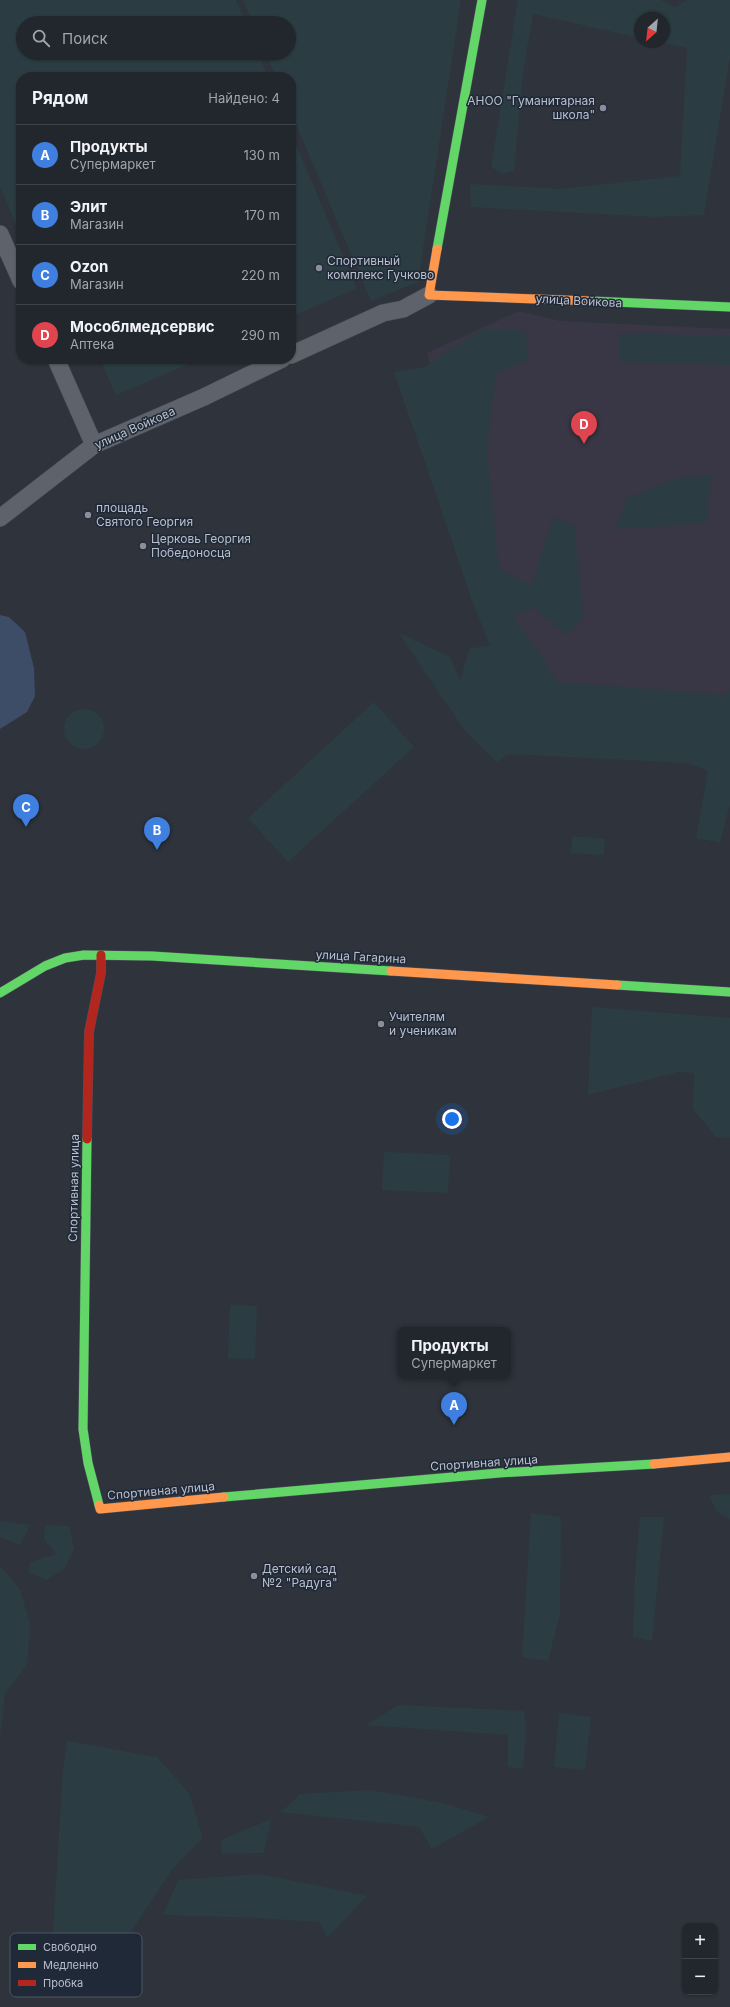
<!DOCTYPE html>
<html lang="ru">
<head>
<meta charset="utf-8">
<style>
  :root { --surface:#22262d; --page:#2a2e35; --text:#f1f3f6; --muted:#a2a5aa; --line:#3f4349; --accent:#ea580c }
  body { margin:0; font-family:Inter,sans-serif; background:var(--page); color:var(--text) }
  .controls { position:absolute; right:12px; bottom:12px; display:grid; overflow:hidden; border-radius:8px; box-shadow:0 1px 3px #0004 }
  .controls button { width:36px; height:36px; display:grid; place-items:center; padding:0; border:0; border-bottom:1px solid var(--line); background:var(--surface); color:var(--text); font:20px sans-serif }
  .compass { position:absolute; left:634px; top:12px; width:36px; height:36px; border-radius:50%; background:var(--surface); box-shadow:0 1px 3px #0004; rotate:207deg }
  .you { position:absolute; left:452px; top:1119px; width:14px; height:14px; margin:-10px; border:3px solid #fff; border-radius:50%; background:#1a73e8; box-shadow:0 0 0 6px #1a73e833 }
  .badge { display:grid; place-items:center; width:26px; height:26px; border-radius:50%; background:var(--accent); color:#fff; font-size:13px; font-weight:700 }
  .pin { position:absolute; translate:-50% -33px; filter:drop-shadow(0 1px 2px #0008) }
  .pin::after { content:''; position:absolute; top:21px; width:14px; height:12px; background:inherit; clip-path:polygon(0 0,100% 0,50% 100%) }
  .popup { position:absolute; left:397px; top:1327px; width:114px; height:52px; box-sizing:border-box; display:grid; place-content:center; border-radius:8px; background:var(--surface); filter:drop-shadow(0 1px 3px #0005); font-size:13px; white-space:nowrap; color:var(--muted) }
  .popup b { font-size:15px; color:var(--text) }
  .popup::after { content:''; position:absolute; left:50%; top:100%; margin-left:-8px; border:8px solid transparent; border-top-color:var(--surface) }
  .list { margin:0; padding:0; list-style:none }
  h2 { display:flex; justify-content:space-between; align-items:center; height:52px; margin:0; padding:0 16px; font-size:17px }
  h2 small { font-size:13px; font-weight:400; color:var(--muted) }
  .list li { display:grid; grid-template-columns:26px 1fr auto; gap:12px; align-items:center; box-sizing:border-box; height:60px; padding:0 16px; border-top:1px solid var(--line) }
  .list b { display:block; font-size:15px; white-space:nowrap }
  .list p { margin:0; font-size:13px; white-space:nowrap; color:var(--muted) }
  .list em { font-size:13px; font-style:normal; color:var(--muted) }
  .icon { flex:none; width:22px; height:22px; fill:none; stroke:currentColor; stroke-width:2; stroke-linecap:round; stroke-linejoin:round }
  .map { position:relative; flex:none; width:730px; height:2007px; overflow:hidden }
  .search { position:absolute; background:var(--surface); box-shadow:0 1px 3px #0004; left:16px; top:16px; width:280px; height:44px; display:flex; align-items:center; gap:10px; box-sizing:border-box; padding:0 14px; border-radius:22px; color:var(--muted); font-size:15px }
  .panel { position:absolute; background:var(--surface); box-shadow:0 1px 3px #0004; left:16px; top:72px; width:280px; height:292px; border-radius:16px }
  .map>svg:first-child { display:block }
  .medical { fill:#393745 }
  .green { fill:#2b3d42 }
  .water { fill:#3d4c67 }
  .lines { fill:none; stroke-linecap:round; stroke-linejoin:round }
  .street-casing { stroke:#4a4e55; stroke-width:18 }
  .fast-casing { stroke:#4c5059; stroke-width:10 }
  .slow-casing { stroke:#4c5059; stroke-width:10 }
  .jam-casing { stroke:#4c5059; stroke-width:10 }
  .street { stroke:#5e626a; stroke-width:17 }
  .fast { stroke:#63d668; stroke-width:9 }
  .slow { stroke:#ff974d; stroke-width:9 }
  .jam { stroke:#b3261e; stroke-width:9 }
  .poi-dot { fill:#888e9a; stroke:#202938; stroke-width:1.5 }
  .labels { text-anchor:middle; stroke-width:3; stroke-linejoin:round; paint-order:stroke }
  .poi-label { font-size:12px; fill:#b9bfcc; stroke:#202938; text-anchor:start }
  .street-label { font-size:12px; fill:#b9bfcc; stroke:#202938 }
  .key { fill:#202938; stroke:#4e5664; stroke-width:1 }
  .key-label { font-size:11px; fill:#b9bfcc }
</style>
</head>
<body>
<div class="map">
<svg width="730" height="2007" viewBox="0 0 730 2007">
  <rect width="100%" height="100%" fill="#2e333c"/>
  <path class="medical" d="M 519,311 L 560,321 L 730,329 L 730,707 L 525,695 L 427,353 Z"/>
  <path class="green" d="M 0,0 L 236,0 L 246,23 L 23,23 L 23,53 L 258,53 L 268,77 L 21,77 L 21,237 L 0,186 Z
    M 243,0 L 461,0 L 418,282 L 371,301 L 291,112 L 291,77 L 276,77 L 266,53 L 289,53 L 289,23 L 253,23 Z
    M 518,0 L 661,0 L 675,7 L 687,0 L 730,0 L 730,57 L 704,215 L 654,217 L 471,207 L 470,184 L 560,189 L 680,176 L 687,48 L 659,42 L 664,42 L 664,18 L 640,18 L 640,38 L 533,14 L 523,72 L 514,171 L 502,174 L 491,167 Z
    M 291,133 L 357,288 L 291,317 Z
    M 481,330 L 525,330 L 529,360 L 496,373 L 487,450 L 499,568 L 532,587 L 553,517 L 574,524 L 583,617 L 567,636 L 535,608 L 513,616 L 558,682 L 725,695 L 730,688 L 730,804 L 720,843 L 696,838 L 708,771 L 687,763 L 507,754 L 497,762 L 465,731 L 399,633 L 450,657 L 460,680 L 470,648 L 490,646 L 473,603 L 394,372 L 425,367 Z
    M 619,333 L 730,336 L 730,365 L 620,362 Z
    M 100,359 L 201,359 L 116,395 Z
    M 712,474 L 706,523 L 616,529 L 627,498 L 676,479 Z
    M 374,702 L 414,747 L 288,862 L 248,818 Z
    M64 729a20 20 0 1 1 40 0a20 20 0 1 1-40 0Z
    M 572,836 L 605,839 L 604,855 L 571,853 Z
    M 592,1007 L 730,1018 L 730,1138 L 716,1137 L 693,1109 L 694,1073 L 678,1072 L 588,1095 Z
    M 384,1152 L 450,1155 L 448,1193 L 382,1190 Z
    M 230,1305 L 257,1306 L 255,1359 L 228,1358 Z
    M 730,1494 L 730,1519 L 717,1512 L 709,1495 Z
    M 531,1513 L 561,1517 L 560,1613 L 548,1661 L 522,1657 Z
    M 640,1517 L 664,1517 L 652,1641 L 633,1637 L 635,1574 Z
    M 0,1521 L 30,1525 L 20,1545 L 0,1537 Z
    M 45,1525 L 69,1526 L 74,1549 L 64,1569 L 46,1580 L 28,1572 L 30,1562 L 56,1554 L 44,1539 Z
    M 0,1566 L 20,1589 L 30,1624 L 27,1665 L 5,1693 L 0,1738 Z
    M 399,1705 L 524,1711 L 526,1730 L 523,1769 L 508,1767 L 508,1735 L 366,1725 Z
    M 559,1713 L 591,1717 L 585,1770 L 554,1767 Z
    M 67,1741 L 157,1757 L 189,1793 L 203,1838 L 174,1867 L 122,1945 L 99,1971 L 65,1995 L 49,1998 L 63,1769 Z
    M 371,1790 L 443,1803 L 489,1817 L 432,1849 L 419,1827 L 281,1812 L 300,1794 Z
    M 271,1819 L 264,1853 L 222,1854 L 221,1840 Z
    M 261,1874 L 367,1896 L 327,1938 L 320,1922 L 259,1918 L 163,1915 L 178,1880 Z"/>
  <path class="water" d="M 0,615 L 9,617 L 25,632 L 34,668 L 35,696 L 27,712 L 0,729 Z"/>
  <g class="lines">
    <defs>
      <path id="street" d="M 0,234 L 21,281
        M 291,355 L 383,313 L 403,309 L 429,295
        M 56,359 L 94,445
        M 0,518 L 94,445 L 204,397 L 282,359"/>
      <path id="fast" d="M 437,249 L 482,0
        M 591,301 L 730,307
        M 617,985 L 730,992
        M 0,993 L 45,966 L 65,958 L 84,955 L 152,956 L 391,971
        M 87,1139 L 83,1429 L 88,1463 L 99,1505
        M 224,1497 L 499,1473 L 654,1464"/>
      <path id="slow" d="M 437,249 L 429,295 L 591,301
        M 391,971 L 617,985
        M 654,1464 L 730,1457
        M 99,1505 L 100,1509 L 224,1497"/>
      <path id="jam" d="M 87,1139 L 89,1032 L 101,973 L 101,955"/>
    </defs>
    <use href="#street" class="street-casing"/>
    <use href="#fast" class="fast-casing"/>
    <use href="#slow" class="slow-casing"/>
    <use href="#jam" class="jam-casing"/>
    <use href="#street" class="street"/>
    <use href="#fast" class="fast"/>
    <use href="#slow" class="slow"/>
    <use href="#jam" class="jam"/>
  </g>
  <g class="poi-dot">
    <circle cx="603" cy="108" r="4"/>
    <circle cx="319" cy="268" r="4"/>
    <circle cx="88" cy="515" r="4"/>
    <circle cx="143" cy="546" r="4"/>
    <circle cx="381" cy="1024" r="4"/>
    <circle cx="254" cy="1576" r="4"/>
  </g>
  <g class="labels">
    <g class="poi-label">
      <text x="595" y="105" text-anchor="end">АНОО "Гуманитарная<tspan x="595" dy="14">школа"</tspan></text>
      <text x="327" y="265">Спортивный<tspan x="327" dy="14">комплекс Гучково</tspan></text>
      <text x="96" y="512">площадь<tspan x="96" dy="14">Святого Георгия</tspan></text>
      <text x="151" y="543">Церковь Георгия<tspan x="151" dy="14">Победоносца</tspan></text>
      <text x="389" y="1021">Учителям<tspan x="389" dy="14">и ученикам</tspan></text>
      <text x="262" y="1573">Детский сад<tspan x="262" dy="14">№2 "Радуга"</tspan></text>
    </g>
    <g class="street-label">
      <text transform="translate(579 301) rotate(3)" y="4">улица Войкова</text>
      <text transform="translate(135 428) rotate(-24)" y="4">улица Войкова</text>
      <text transform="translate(361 957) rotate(3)" y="4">улица Гагарина</text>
      <text transform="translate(74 1188) rotate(-89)" y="4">Спортивная улица</text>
      <text transform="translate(484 1463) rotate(-4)" y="4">Спортивная улица</text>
      <text transform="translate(161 1491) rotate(-5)" y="4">Спортивная улица</text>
    </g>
  </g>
  <rect x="10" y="1933" width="132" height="64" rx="6" class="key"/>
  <rect x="18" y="1944" width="18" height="6" fill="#63d668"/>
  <rect x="18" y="1962" width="18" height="6" fill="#ff974d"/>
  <rect x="18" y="1980" width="18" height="6" fill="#b3261e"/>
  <g class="key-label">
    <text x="43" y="1951">Свободно</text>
    <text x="43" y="1969">Медленно</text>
    <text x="43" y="1987">Пробка</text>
  </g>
</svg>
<div class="controls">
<button>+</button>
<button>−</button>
</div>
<svg class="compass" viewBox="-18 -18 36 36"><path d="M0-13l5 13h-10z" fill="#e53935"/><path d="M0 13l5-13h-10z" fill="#a2a5aa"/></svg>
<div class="you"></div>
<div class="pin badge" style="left:454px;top:1425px;background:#3f7fe0">A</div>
<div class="popup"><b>Продукты</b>Супермаркет</div>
<div class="pin badge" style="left:157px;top:850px;background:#3f7fe0">B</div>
<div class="pin badge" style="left:26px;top:827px;background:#3f7fe0">C</div>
<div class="pin badge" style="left:584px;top:444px;background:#e0444e">D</div>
<div class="search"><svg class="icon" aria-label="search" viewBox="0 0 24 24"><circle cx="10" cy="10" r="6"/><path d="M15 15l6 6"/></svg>Поиск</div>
<section class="panel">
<h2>Рядом<small>Найдено: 4</small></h2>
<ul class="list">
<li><span class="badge" style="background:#3f7fe0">A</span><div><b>Продукты</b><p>Супермаркет</p></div><em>130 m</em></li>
<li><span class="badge" style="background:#3f7fe0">B</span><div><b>Элит</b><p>Магазин</p></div><em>170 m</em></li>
<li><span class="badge" style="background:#3f7fe0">C</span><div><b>Ozon</b><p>Магазин</p></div><em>220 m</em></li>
<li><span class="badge" style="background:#e0444e">D</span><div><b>Мособлмедсервис</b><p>Аптека</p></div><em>290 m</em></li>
</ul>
</section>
</div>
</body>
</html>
